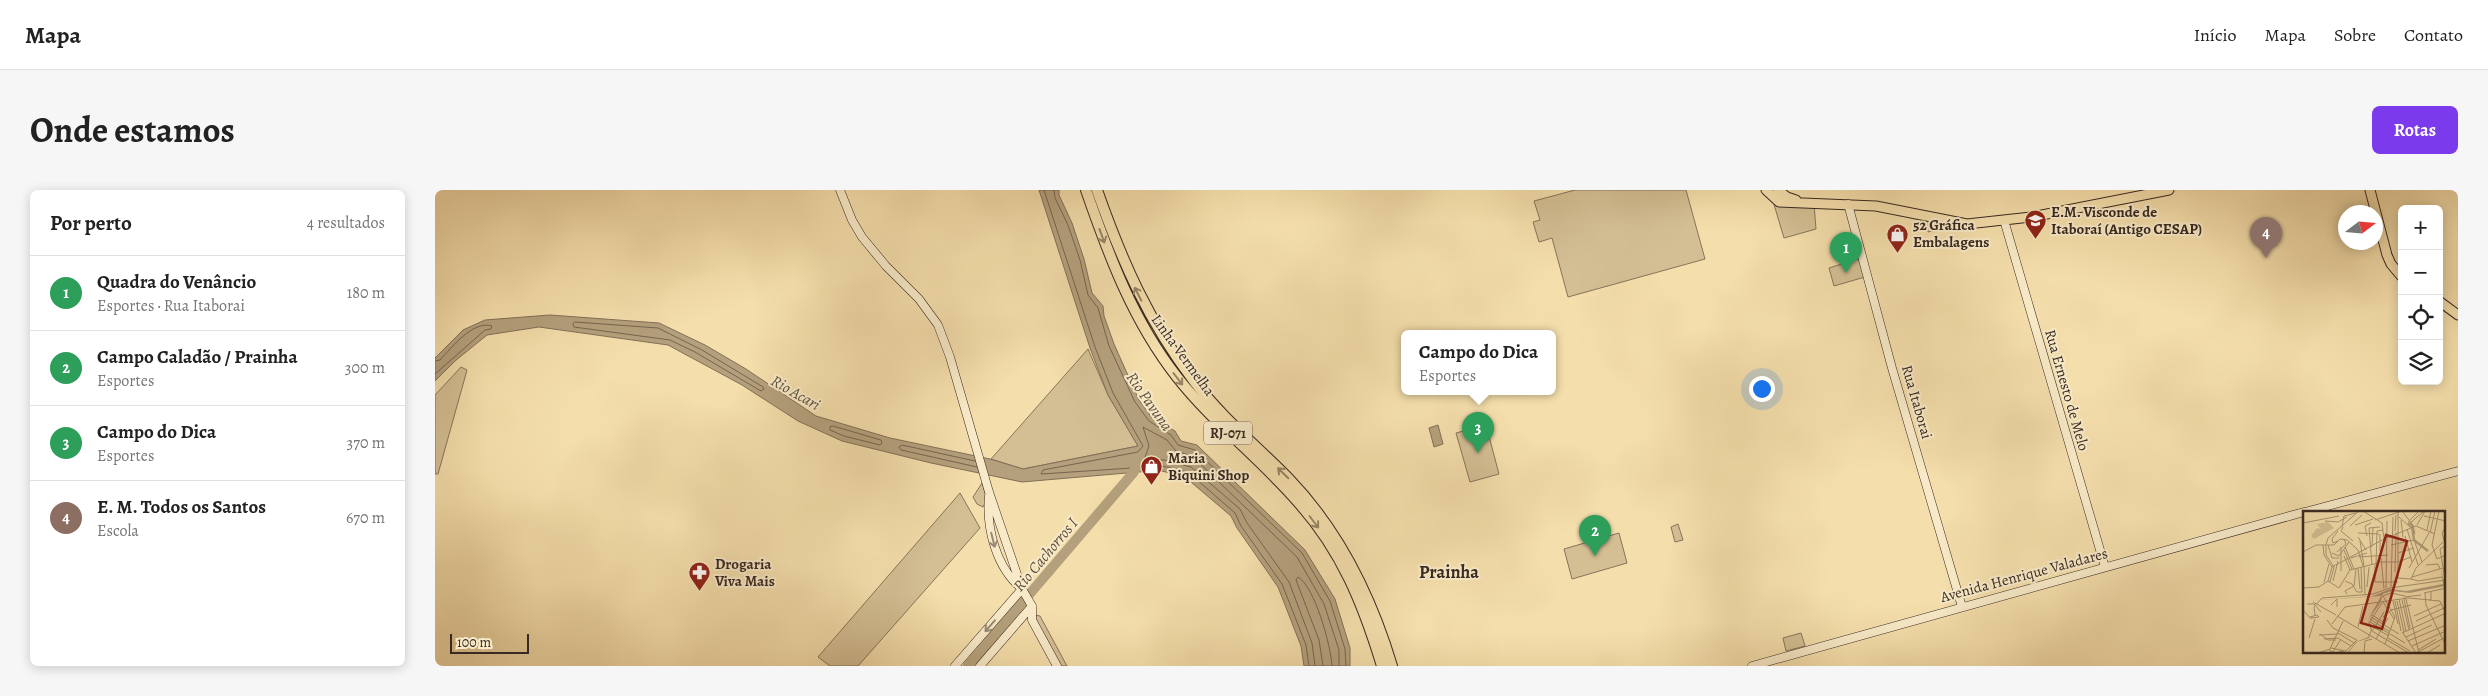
<!DOCTYPE html>
<html lang="pt">
<head>
<meta charset="utf-8">
<style>
  :root { --surface:#fff; --page:#f6f6f6; --text:#222; --muted:#767676; --line:#e0e0e0; --accent:#7c3aed }
  body { margin:0; font-family:Alegreya,serif; background:var(--page); color:var(--text) }
  .controls { position:absolute; right:15px; top:15px; display:grid; overflow:hidden; border-radius:8px; box-shadow:0 2px 12px #0003 }
  .controls button { width:45px; height:45px; display:grid; place-items:center; padding:0; border:0; border-bottom:1px solid var(--line); background:var(--surface); color:var(--text); font:25px sans-serif }
  .compass { position:absolute; left:1903px; top:15px; width:45px; height:45px; border-radius:50%; background:var(--surface); box-shadow:0 2px 12px #0003; rotate:74deg }
  .scale { position:absolute; left:15px; bottom:12px; width:79px; box-sizing:border-box; padding-left:5px; border:2px solid #382922; border-top:0; font-size:14px; line-height:18px; white-space:nowrap; color:#382922; -webkit-text-stroke:4px #f8eac8; paint-order:stroke }
  .you { position:absolute; left:1326px; top:198px; width:18px; height:18px; margin:-12px; border:4px solid #fff; border-radius:50%; background:#1a73e8; box-shadow:0 0 0 8px #1a73e833 }
  .badge { display:grid; place-items:center; width:32px; height:32px; border-radius:50%; background:var(--accent); color:#fff; font-size:16px; font-weight:700 }
  .pin { position:absolute; translate:-50% -41px; filter:drop-shadow(0 1px 2px #0008) }
  .pin::after { content:''; position:absolute; top:26px; width:18px; height:15px; background:inherit; clip-path:polygon(0 0,100% 0,50% 100%) }
  .popup { position:absolute; left:966px; top:140px; width:155px; height:65px; box-sizing:border-box; display:grid; place-content:center; border-radius:8px; background:var(--surface); filter:drop-shadow(0 1px 4px #0005); font-size:16px; white-space:nowrap; color:var(--muted) }
  .popup b { font-size:19px; color:var(--text) }
  .popup::after { content:''; position:absolute; left:50%; top:100%; margin-left:-10px; border:10px solid transparent; border-top-color:var(--surface) }
  .list { margin:0; padding:0; list-style:none }
  h2 { display:flex; justify-content:space-between; align-items:center; height:65px; margin:0; padding:0 20px; font-size:21px }
  h2 small { font-size:16px; font-weight:400; color:var(--muted) }
  .list li { display:grid; grid-template-columns:32px 1fr auto; gap:15px; align-items:center; box-sizing:border-box; height:75px; padding:0 20px; border-top:1px solid var(--line) }
  .list b { display:block; font-size:19px; white-space:nowrap }
  .list p { margin:0; font-size:16px; white-space:nowrap; color:var(--muted) }
  .list em { font-size:16px; font-style:normal; color:var(--muted) }
  .icon { flex:none; width:28px; height:28px; fill:none; stroke:currentColor; stroke-width:2; stroke-linecap:round; stroke-linejoin:round }
  .map { position:relative; flex:none; width:2023px; height:476px; overflow:hidden; border-radius:8px }
  header { display:flex; align-items:center; gap:30px; box-sizing:border-box; height:70px; padding:0 25px; background:var(--surface); border-bottom:1px solid var(--line) }
  header strong { font-size:24px }
  nav { display:flex; gap:28px; margin-inline-start:auto; font-size:18px }
  .intro { display:flex; align-items:center; justify-content:space-between; box-sizing:border-box; height:120px; padding:0 30px }
  h1 { margin:0; font-size:35px }
  .button { padding:12px 22px; border-radius:8px; background:var(--accent); color:#fff; font-size:18px; font-weight:700 }
  main { display:flex; gap:30px; padding:0 30px }
  aside { flex:1; background:var(--surface); border-radius:8px; box-shadow:0 2px 12px #0003 }
  .map>svg:first-child { display:block }
  .green { fill:#d4bf94; stroke:#86745b }
  .water { fill:#b4a07c; stroke:#827058 }
  .lines { fill:none; stroke-linecap:round; stroke-linejoin:round }
  .shore { stroke:#76644f; stroke-width:1 }
  .river { stroke:#b4a07c; stroke-width:10 }
  .secondary-casing { stroke:#382922; stroke-width:9 }
  .primary-casing { stroke:#382922; stroke-width:11 }
  .highway-casing { stroke:#382922; stroke-width:12 }
  .secondary { stroke:#f8eac8; stroke-width:8 }
  .primary { stroke:#f4deab; stroke-width:9 }
  .highway { stroke:#f4deab; stroke-width:10 }
  .oneway { stroke:#968466 }
  .oneway2 { stroke:#988a75 }
  .labels { text-anchor:middle; stroke-width:4; stroke-linejoin:round; paint-order:stroke }
  .shield { fill:#f8eac8; stroke:#726354; stroke-width:1 }
  .shield-label { font-size:14px; font-weight:bold; fill:#382922 }
  .poi-label { font-size:15px; font-weight:bold; fill:#382922; stroke:#f8eac8; text-anchor:start }
  .street-label { font-size:15px; fill:#382922; stroke:#f8eac8 }
  .water-label { font-size:16px; font-style:italic; fill:#5d4d3d; stroke:#f8eac8 }
  .quarter-label { font-size:18px; font-weight:bold; fill:#382922; stroke:#f8eac8 }
  .inset-river { fill:none; stroke:#b4a07c; stroke-width:2.5 }
  .inset-road { fill:none; stroke:#a99674; stroke-width:1 }
  .view { fill:#8f2418; fill-opacity:0.15; stroke:#8f2418; stroke-width:2.5 }
  .inset-edge { fill:none; stroke:#382922; stroke-width:2.5 }
</style>
</head>
<body>
<header>
<strong>Mapa</strong>
<nav><a>Início</a><a>Mapa</a><a>Sobre</a><a>Contato</a></nav>
</header>
<div class="intro"><h1>Onde estamos</h1><a class="button">Rotas</a></div>
<main>
<aside>
<h2>Por perto<small>4 resultados</small></h2>
<ul class="list">
<li><span class="badge" style="background:#2e9e5b">1</span><div><b>Quadra do Venâncio</b><p>Esportes · Rua Itaborai</p></div><em>180 m</em></li>
<li><span class="badge" style="background:#2e9e5b">2</span><div><b>Campo Caladão / Prainha</b><p>Esportes</p></div><em>300 m</em></li>
<li><span class="badge" style="background:#2e9e5b">3</span><div><b>Campo do Dica</b><p>Esportes</p></div><em>370 m</em></li>
<li><span class="badge" style="background:#8d6e63">4</span><div><b>E. M. Todos os Santos</b><p>Escola</p></div><em>670 m</em></li>
</ul>
</aside>
<div class="map">
<svg width="2023" height="476" viewBox="0 0 2023 476">
  <rect width="100%" height="100%" fill="#f4deab"/>
  <filter id="stains"><feTurbulence type="fractalNoise" baseFrequency=".004" numOctaves="4"/><feColorMatrix values="0 0 0 0 .2 0 0 0 0 .09 0 0 0 0 .02 0 0 0 .5 -.17"/></filter>
  <radialGradient id="worn" r=".72"><stop offset=".6" stop-color="#630" stop-opacity="0"/><stop offset="1" stop-color="#630" stop-opacity=".3"/></radialGradient>
  <path class="green" d="M 1140,0 L 1251,0 L 1270,69 L 1133,107 L 1117,48 L 1104,52 L 1098,32 L 1105,30 L 1099,11 Z
    M 1338,11 L 1379,14 L 1381,39 L 1349,48 Z
    M 1489,28 L 1514,33 L 1514,36 L 1493,42 Z
    M 1422,69 L 1425,71 L 1430,87 L 1399,96 L 1394,78 Z
    M 653,159 L 673,205 L 703,256 L 588,279 L 556,269 Z
    M 26,177 L 32,180 L 3,284 L 0,284 L 0,205 Z
    M 1051,235 L 1064,284 L 1035,292 L 1021,243 Z
    M 547,293 L 552,309 L 548,317 L 542,314 L 538,307 Z
    M 525,303 L 545,338 L 423,476 L 395,476 L 383,467 Z
    M 1243,334 L 1248,350 L 1240,352 L 1236,337 Z
    M 1184,343 L 1192,373 L 1137,389 L 1129,359 Z
    M 600,425 L 605,426 L 632,476 L 626,476 L 600,429 Z
    M 1366,443 L 1370,456 L 1351,461 L 1348,448 Z"/>
  <path class="water" d="M 604,0 L 624,0 L 624,5 L 637,33 L 649,69 L 657,103 L 668,116 L 669,126 L 679,154 L 704,210 L 717,228 L 740,241 L 746,251 L 762,255 L 870,360 L 900,409 L 915,458 L 915,476 L 869,476 L 866,456 L 843,397 L 802,338 L 796,326 L 750,287 L 727,281 L 715,281 L 587,292 L 496,273 L 407,251 L 363,231 L 307,195 L 233,155 L 104,137 L 52,145 L 20,171 L 0,191 L 0,168 L 28,140 L 50,130 L 115,125 L 224,133 L 270,155 L 311,179 L 381,226 L 455,248 L 555,269 L 588,279 L 703,256 L 673,205 L 655,158 Z
    M 1003,235 L 1008,254 L 999,257 L 994,238 Z"/>
  <g class="lines">
    <path class="shore" d="M 609,0 L 660,157 L 678,203 L 708,256 L 703,262 L 608,280 L 606,284 L 727,276 L 753,282 L 800,323 L 806,336 L 847,394 L 871,455 L 874,476
      M 619,0 L 620,8 L 633,35 L 645,70 L 653,105 L 663,118 L 674,156 L 700,212 L 714,231 L 736,245 L 743,255 L 760,260 L 867,363 L 895,411 L 910,459 L 911,476
      M 140,132 L 223,138 L 267,160 L 328,197 L 329,199 L 326,201 L 260,162 L 235,150 L 139,137 L 138,134 Z
      M 0,171 L 5,170 C 17,157 38,130 57,136 L 56,139 L 50,140 L 0,184
      M 398,236 L 446,250 L 447,253 L 445,255 L 409,246 L 395,240 L 395,237 Z
      M 540,271 L 467,255 L 464,257 L 466,260 L 542,277
      M 880,476 L 877,453 L 854,392 L 812,333 L 805,319 L 756,277 L 729,270 L 709,270 L 714,256 L 708,237 L 732,250 L 741,261 L 757,266 L 862,367 L 889,414 L 904,460 L 904,476
      M 888,476 L 884,450 L 861,390 L 863,387 C 880,397 896,456 897,476"/>
    <path class="river" d="M 533,476 L 698,283 L 704,272"/>
    <defs>
      <path id="secondary" d="M 405,0 L 417,30 L 427,47 L 451,76 L 484,109 L 503,135 L 515,167 L 554,302 L 587,399 L 597,416 L 597,430 L 622,476
        M 1413,14 L 1457,178 L 1527,417
        M 1569,30 L 1670,377
        M 554,306 C 551,338 561,377 586,398
        M 1870,322 L 2023,281
        M 520,476 L 587,399
        M 545,476 L 597,416
        M 1317,476 L 1869,322"/>
      <path id="primary" d="M 1331,0 L 1344,12 L 1441,16 L 1532,34 L 1596,27 L 1734,0
        M 1343,0 L 1352,7 L 1361,10
        M 1935,0 L 1952,65 L 1956,74 L 1967,87
        M 2004,111 L 2023,125"/>
      <path id="highway" d="M 651,0 C 674,66 698,131 742,187 C 778,233 825,268 863,312 C 907,361 928,414 947,476
        M 662,0 C 687,71 713,131 759,191 C 786,227 823,257 854,289 C 905,342 936,406 957,476"/>
    </defs>
    <use href="#secondary" class="secondary-casing"/>
    <use href="#primary" class="primary-casing"/>
    <use href="#highway" class="highway-casing"/>
    <use href="#secondary" class="secondary"/>
    <use href="#primary" class="primary"/>
    <use href="#highway" class="highway"/>
  </g>
  <defs><path id="oneway-shaft" d="M-6 0H5M1.5-3L5.5 0L1.5 3" fill="none" stroke-width="1.6" stroke-linecap="round" stroke-linejoin="round" transform="scale(1.25)"/></defs>
  <g class="oneway">
    <use href="#oneway-shaft" transform="translate(667 46) rotate(70)"/>
    <use href="#oneway-shaft" transform="translate(703 104) rotate(-117)"/>
    <use href="#oneway-shaft" transform="translate(743 189) rotate(52)"/>
    <use href="#oneway-shaft" transform="translate(848 283) rotate(-136)"/>
    <use href="#oneway-shaft" transform="translate(879 332) rotate(53)"/>
  </g>
  <g class="oneway2">
    <use href="#oneway-shaft" transform="translate(558 350) rotate(76)"/>
    <use href="#oneway-shaft" transform="translate(555 436) rotate(131)"/>
  </g>
  <defs>
    <symbol id="school-pin" viewBox="-11 -11 22 30"><path d="M0 17L-7.5 6A9.5 9.5 0 1 1 7.5 6Z" fill="#8f2418" stroke="#f8eac8"/><path d="M0-5L7-2L0 1L-7-2ZM-4 1L0 2.5L4 1V4Q0 6-4 4Z" fill="#fff"/></symbol>
    <symbol id="shop-pin" viewBox="-11 -11 22 30"><path d="M0 17L-7.5 6A9.5 9.5 0 1 1 7.5 6Z" fill="#8f2418" stroke="#f8eac8"/><path d="M-5-2.5h2.3a2.7 3.5 0 0 1 5.4 0H5L5.5 6h-11ZM-1.5-2.5h3a1.5 2.3 0 0 0-3 0Z" fill="#fff"/></symbol>
    <symbol id="pharmacy-pin" viewBox="-11 -11 22 30"><path d="M0 17L-7.5 6A9.5 9.5 0 1 1 7.5 6Z" fill="#8f2418" stroke="#f8eac8"/><path d="M-2-6h4v4h4v4h-4v4h-4v-4h-4v-4h4Z" fill="#fff"/></symbol>
  </defs>
  <g fill-rule="evenodd">
    <use href="#school-pin" x="1588" y="18" width="25" height="34"/>
    <use href="#shop-pin" x="1450" y="32" width="25" height="34"/>
    <use href="#shop-pin" x="704" y="264" width="25" height="34"/>
    <use href="#pharmacy-pin" x="252" y="370" width="25" height="34"/>
  </g>
  <g class="labels">
    <rect class="shield" x="769" y="231.5" width="48" height="23" rx="4"/>
    <g class="shield-label">
      <text x="793" y="248">RJ-071</text>
    </g>
    <g class="poi-label">
      <text x="1616" y="27">E.M. Visconde de<tspan x="1616" dy="17">Itaboraí (Antigo CESAP)</tspan></text>
      <text x="1478" y="40">52 Gráfica<tspan x="1478" dy="17">Embalagens</tspan></text>
      <text x="733" y="273">Maria<tspan x="733" dy="17">Biquini Shop</tspan></text>
      <text x="280" y="379">Drogaria<tspan x="280" dy="17">Viva Mais</tspan></text>
    </g>
    <g class="street-label">
      <text transform="translate(748 165) rotate(54)" y="5">Linha Vermelha</text>
      <text transform="translate(1632 200) rotate(74)" y="5">Rua Ernesto de Melo</text>
      <text transform="translate(1482 212) rotate(74)" y="5">Rua Itaborai</text>
      <text transform="translate(1589 385) rotate(-15)" y="5">Avenida Henrique Valadares</text>
    </g>
    <g class="water-label">
      <text transform="translate(361 202) rotate(30)" y="6">Rio Acari</text>
      <text transform="translate(715 211) rotate(55)" y="6">Rio Pavuna</text>
      <text transform="translate(610 364) rotate(-50)" y="6">Rio Cachorros I</text>
    </g>
    <g class="quarter-label">
      <text x="1014" y="388">Prainha</text>
    </g>
  </g>
  <g transform="translate(1868 321)">
    <rect width="142" height="142" fill="#f4deab"/>
    <path d="M 25,11 L 31,17 L 11,28 L 8,25 L 14,17 L 18,18 L 14,13 Z" fill="#d4bf94"/>
    <path d="M 138,58 L 142,75 L 107,82 L 89,80 L 80,83 L 78,90 L 76,94 L 65,109 L 69,119 L 66,127 L 54,131 L 45,142 L 33,142 L 38,139 L 44,142 L 53,131 L 65,126 L 68,119 L 65,109 L 78,85 L 0,90 L 70,85 L 87,78 L 103,80 L 140,73 Z" fill="#b4a07c"/>
    <path class="inset-river" d="M 105,12 L 109,15 L 111,29 L 125,40"/>
    <path class="inset-road" d="M 60,0 L 79,12 L 81,28 L 75,54M 99,0 L 110,14 L 112,23M 136,0 L 129,34 L 134,48 L 143,44M 95,1 L 95,67 L 108,68 L 113,57 L 140,31M 121,5 L 143,10M 96,6 L 108,17M 72,9 L 99,0M 98,9 L 100,26M 22,10 L 35,11 L 44,6M 105,11 L 116,0M 0,12 L 36,5M 107,12 L 120,1M 52,14 L 70,8M 114,14 L 122,0M 47,15 L 59,4M 143,15 L 139,22 L 143,36M 39,16 L 41,5 L 53,2M 40,16 L 38,20 L 50,30M 104,18 L 115,54M 124,19 L 128,0M 92,20 L 93,4M 55,22 L 76,23M 127,22 L 132,0M 64,25 L 62,15 L 68,12M 102,25 L 109,51M 55,26 L 63,39M 81,28 L 113,15 L 132,23M 35,30 L 30,32 L 29,28 L 35,20M 57,30 L 61,55M 20,34 L 21,44 L 29,56 L 25,70M 23,34 L 23,44 L 31,56 L 27,71M 24,34 L 31,34 L 37,28 L 44,29 L 55,39 L 60,55M 25,34 L 29,47 L 36,47M 88,34 L 111,29 L 119,51M 42,36 L 51,58M 69,36 L 70,16M 41,39 L 49,58M 77,40 L 77,23M 0,41 L 13,34 L 23,34 L 25,27 L 56,0M 34,41 L 43,33 L 41,28M 29,42 L 36,45 L 46,31M 95,42 L 111,37M 41,45 L 47,59M 56,46 L 85,44M 48,47 L 64,42M 78,47 L 81,78M 77,51 L 95,51 L 108,46M 69,54 L 66,17 L 77,16M 72,54 L 72,71 L 95,71M 73,54 L 74,20 L 80,19M 123,54 L 135,53 L 137,58M 29,56 L 81,28M 61,56 L 62,83M 55,57 L 57,78M 106,57 L 126,22M 38,60 L 38,36M 92,61 L 93,21M 109,66 L 140,57M 108,68 L 115,70 L 139,66M 142,68 L 137,38 L 142,35M 30,70 L 35,50M 42,70 L 49,73 L 54,81 L 59,81 L 58,56M 21,71 L 26,53M 64,76 L 66,56M 88,76 L 90,6M 0,77 L 16,76 L 25,70 L 36,77 L 47,59 L 75,52M 83,77 L 84,10M 121,82 L 143,77M 122,82 L 123,94 L 143,135M 44,83 L 42,80 L 51,75 L 53,58M 101,86 L 118,84M 96,88 L 103,120M 101,88 L 107,117M 103,88 L 116,142M 99,89 L 106,119M 126,89 L 137,90 L 143,103M 90,90 L 95,113M 92,90 L 98,120M 94,90 L 101,121M 10,91 L 33,104M 80,91 L 91,108M 4,93 L 11,93 L 18,101M 28,94 L 34,88 L 34,96M 0,99 L 7,107 L 8,107 L 16,106 L 14,104 L 7,106M 12,104 L 11,96 L 19,87 L 70,83 L 87,77 L 143,69M 69,104 L 82,112M 34,105 L 97,142M 111,105 L 138,93M 68,106 L 96,123M 80,106 L 88,99 L 108,94M 67,108 L 87,121M 24,109 L 30,117 L 54,129M 113,110 L 143,96M 67,111 L 87,123M 29,113 L 42,96 L 105,87 L 128,89 L 128,80M 55,116 L 60,95M 70,116 L 86,125M 70,119 L 81,101M 69,120 L 66,112 L 79,92M 69,120 L 84,129M 35,122 L 51,132M 99,122 L 143,102M 100,122 L 113,142 L 143,126M 17,123 L 25,129 L 33,129M 87,123 L 102,132M 16,124 L 35,123M 103,126 L 129,114M 6,127 L 12,108M 85,127 L 107,140M 21,128 L 35,127 L 48,135M 73,128 L 85,107M 84,129 L 106,142M 105,130 L 143,114M 82,133 L 92,106 L 80,85 L 88,82 L 102,85M 109,135 L 143,120M 28,137 L 43,140 L 54,129M 26,139 L 30,141 L 38,128M 115,139 L 133,128M 15,142 L 27,138 L 40,110M 61,142 L 62,130 L 69,128M 124,142 L 137,134"/>
    <path class="view" d="M 83,24 L 104,30 L 79,118 L 58,112 Z"/>
    <rect width="142" height="142" class="inset-edge"/>
  </g>
  <rect width="100%" height="100%" filter="url(#stains)"/>
  <rect width="100%" height="100%" fill="url(#worn)"/>
</svg>
<div class="controls">
<button>+</button>
<button>−</button>
<button><svg class="icon" aria-label="locate" viewBox="0 0 24 24"><circle cx="12" cy="12" r="6"/><path d="M12 2v4M12 18v4M2 12h4M18 12h4"/></svg></button>
<button><svg class="icon" aria-label="layers" viewBox="0 0 24 24"><path d="M12 4l9 5-9 5-9-5zM3 14l9 5 9-5"/></svg></button>
</div>
<svg class="compass" viewBox="-18 -18 36 36"><path d="M0-13l5 13h-10z" fill="#e53935"/><path d="M0 13l5-13h-10z" fill="#767676"/></svg>
<div class="scale">100 m</div>
<div class="you"></div>
<div class="pin badge" style="left:1411px;top:83px;background:#2e9e5b">1</div>
<div class="pin badge" style="left:1160px;top:366px;background:#2e9e5b">2</div>
<div class="pin badge" style="left:1043px;top:263px;background:#2e9e5b">3</div>
<div class="popup"><b>Campo do Dica</b>Esportes</div>
<div class="pin badge" style="left:1831px;top:68px;background:#8d6e63">4</div>
</div>
</main>
</body>
</html>
